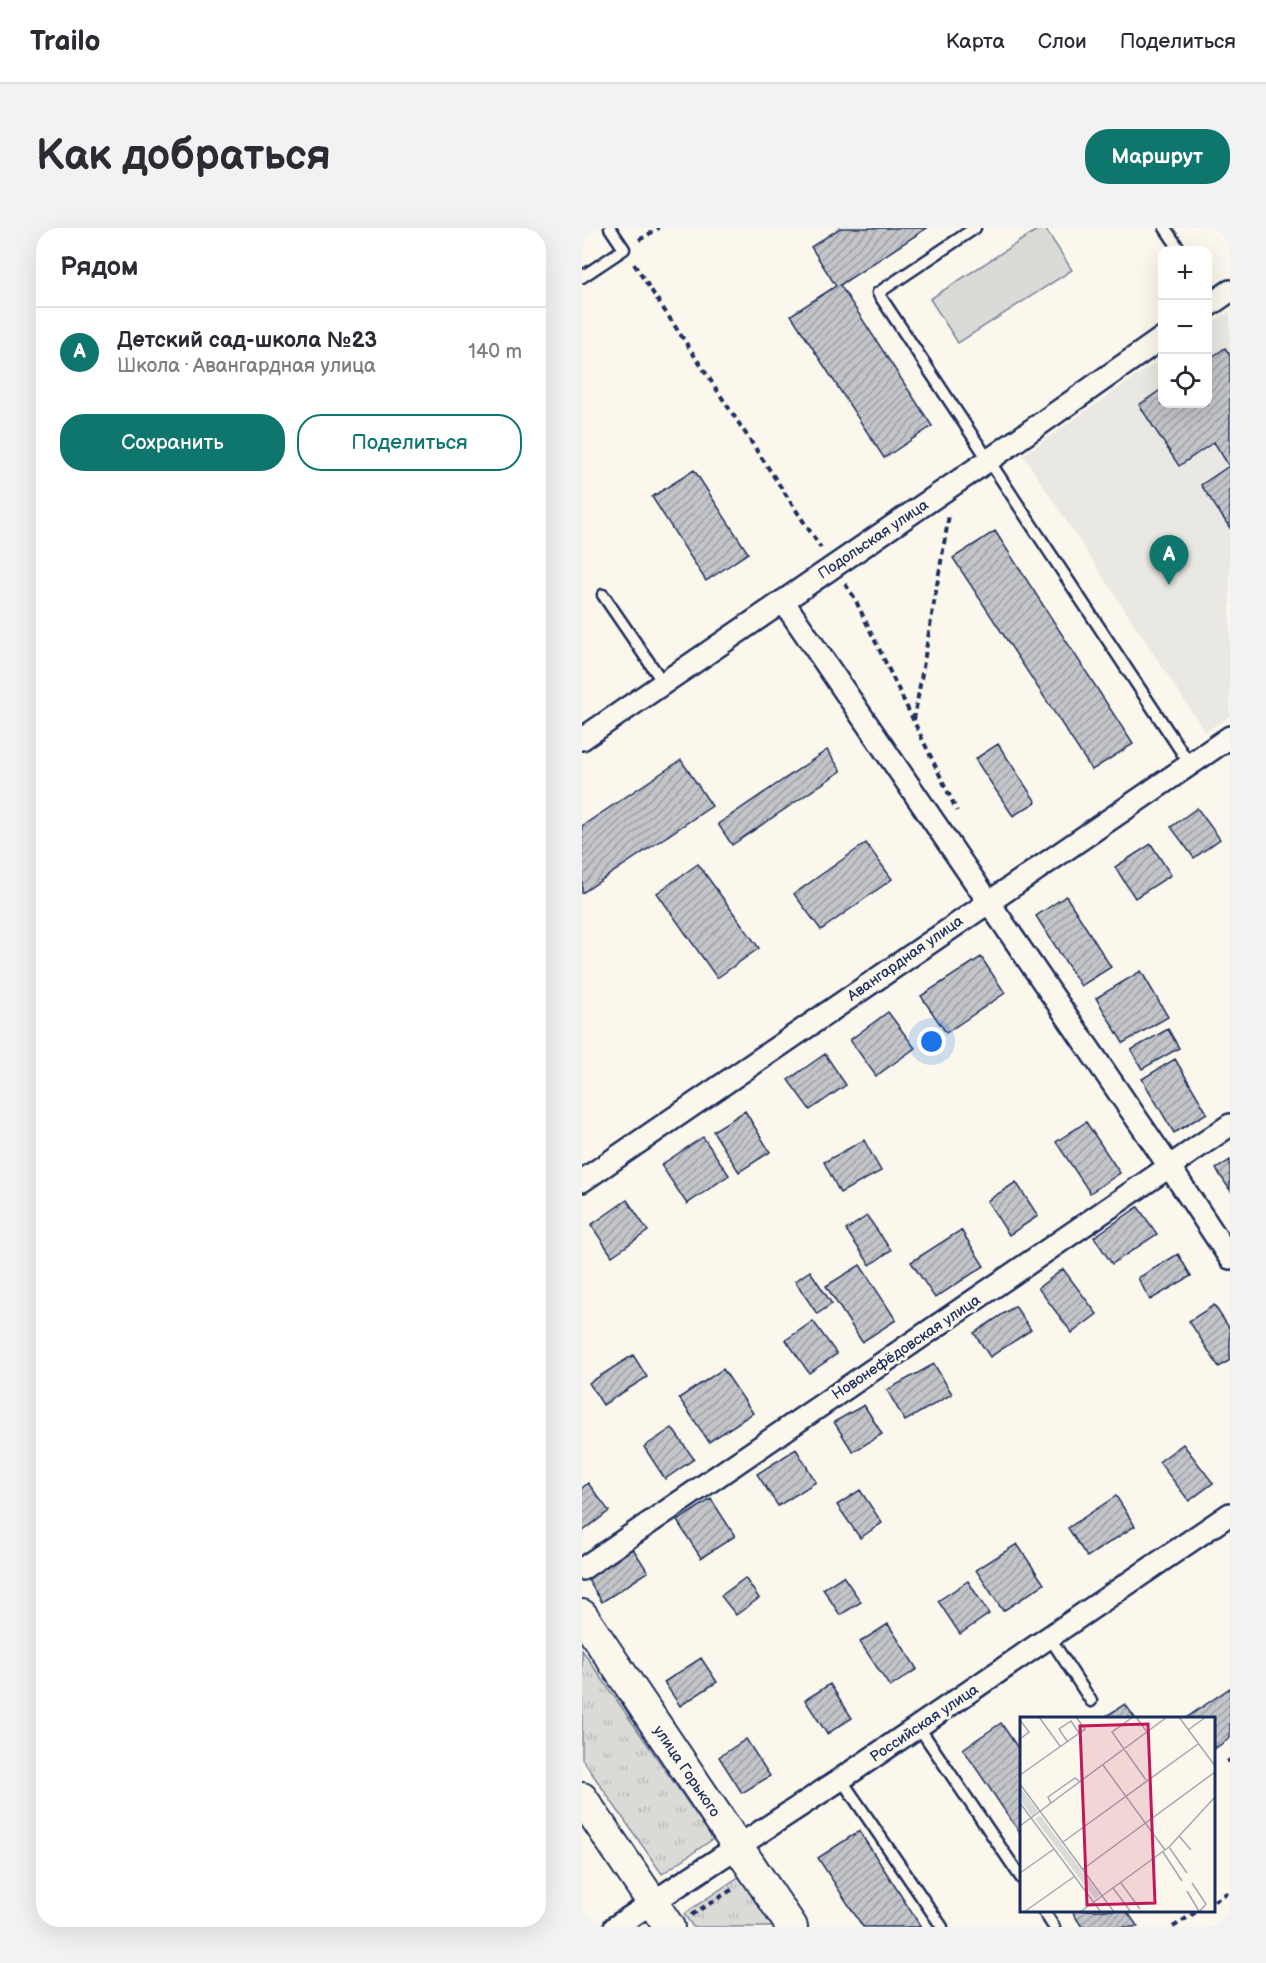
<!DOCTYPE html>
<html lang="ru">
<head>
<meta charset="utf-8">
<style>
  :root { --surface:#fff; --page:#f2f2f3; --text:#2b2b33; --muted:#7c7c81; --line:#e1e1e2; --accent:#0f766e }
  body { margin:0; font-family:"Balsamiq Sans",sans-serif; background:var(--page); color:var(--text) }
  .controls { position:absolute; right:18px; top:18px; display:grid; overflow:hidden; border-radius:12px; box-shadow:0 6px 24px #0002 }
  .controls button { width:54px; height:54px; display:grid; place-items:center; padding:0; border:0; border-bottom:2px solid var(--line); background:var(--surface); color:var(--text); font:30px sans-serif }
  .you { position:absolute; left:350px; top:814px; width:21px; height:21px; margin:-15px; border:4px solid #fff; border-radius:50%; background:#1a73e8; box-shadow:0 0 0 9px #1a73e833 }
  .badge { display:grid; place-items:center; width:39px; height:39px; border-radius:50%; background:var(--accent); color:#fff; font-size:20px; font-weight:700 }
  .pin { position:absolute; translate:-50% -50px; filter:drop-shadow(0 2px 3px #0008) }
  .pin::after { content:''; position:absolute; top:32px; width:21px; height:18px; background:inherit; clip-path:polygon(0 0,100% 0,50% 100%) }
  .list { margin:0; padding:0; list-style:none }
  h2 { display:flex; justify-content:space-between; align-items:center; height:78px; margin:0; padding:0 24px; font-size:26px }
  h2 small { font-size:20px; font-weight:400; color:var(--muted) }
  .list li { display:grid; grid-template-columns:39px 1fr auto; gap:18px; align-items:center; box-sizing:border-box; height:90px; padding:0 24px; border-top:2px solid var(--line) }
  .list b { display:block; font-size:22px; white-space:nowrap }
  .list p { margin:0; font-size:20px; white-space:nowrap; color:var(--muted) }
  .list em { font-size:20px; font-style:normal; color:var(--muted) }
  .actions { display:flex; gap:12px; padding:18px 24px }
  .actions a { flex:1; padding:14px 0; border:2px solid var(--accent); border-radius:24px; text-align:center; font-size:21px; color:var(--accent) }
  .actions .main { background:var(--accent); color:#fff }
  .icon { flex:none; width:33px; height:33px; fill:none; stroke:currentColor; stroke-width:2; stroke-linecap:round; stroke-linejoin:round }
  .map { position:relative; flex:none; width:648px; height:1699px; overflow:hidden; border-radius:24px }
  header { display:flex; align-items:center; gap:36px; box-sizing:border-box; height:84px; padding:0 30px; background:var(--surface); border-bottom:2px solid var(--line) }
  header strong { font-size:28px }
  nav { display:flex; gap:33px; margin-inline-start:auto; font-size:21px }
  .intro { display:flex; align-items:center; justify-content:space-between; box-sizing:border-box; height:144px; padding:0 36px }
  h1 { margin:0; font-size:42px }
  .button { padding:15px 27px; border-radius:24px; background:var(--accent); color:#fff; font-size:21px; font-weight:700 }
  main { display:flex; gap:36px; padding:0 36px }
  aside { flex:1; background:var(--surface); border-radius:24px; box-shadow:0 6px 24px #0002 }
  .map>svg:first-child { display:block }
  .built { fill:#eae8e2 }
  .grass { fill:url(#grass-tufts); stroke:#7a849a; stroke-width:1.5 }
  .pitch { fill:#dadad7; stroke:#7a849a; stroke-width:1.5 }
  .building { fill:url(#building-hatch); stroke:#1b2f5e; stroke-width:1.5 }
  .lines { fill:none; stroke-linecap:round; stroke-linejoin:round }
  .lane-casing { stroke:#1b2f5e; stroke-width:15 }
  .street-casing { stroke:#1b2f5e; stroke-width:26 }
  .secondary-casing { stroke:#1b2f5e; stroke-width:34 }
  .path { stroke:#1b2f5e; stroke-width:4; stroke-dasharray:6 4.5; stroke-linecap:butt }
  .lane { stroke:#fbf7ec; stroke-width:10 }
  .street { stroke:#fbf7ec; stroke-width:21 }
  .secondary { stroke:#fbf7ec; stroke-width:30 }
  .labels { text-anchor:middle; stroke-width:6; stroke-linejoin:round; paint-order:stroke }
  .street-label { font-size:15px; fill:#1b2f5e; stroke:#fbf7ec }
  .inset-road { fill:none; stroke:#a1a7b3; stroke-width:1.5 }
  .view { fill:#c2185b; fill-opacity:0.15; stroke:#c2185b; stroke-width:3 }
  .inset-edge { fill:none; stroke:#1b2f5e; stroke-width:3 }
</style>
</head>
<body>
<header>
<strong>Trailo</strong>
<nav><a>Карта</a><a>Слои</a><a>Поделиться</a></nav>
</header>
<div class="intro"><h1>Как добраться</h1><a class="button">Маршрут</a></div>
<main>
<aside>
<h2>Рядом<small></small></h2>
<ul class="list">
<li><span class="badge">A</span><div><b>Детский сад-школа №23</b><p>Школа · Авангардная улица</p></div><em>140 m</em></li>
</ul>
<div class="actions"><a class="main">Сохранить</a><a>Поделиться</a></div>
</aside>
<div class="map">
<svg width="648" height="1699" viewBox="0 0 648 1699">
  <defs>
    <pattern id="grass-tufts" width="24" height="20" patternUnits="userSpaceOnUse" patternTransform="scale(1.5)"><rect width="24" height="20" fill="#dadad7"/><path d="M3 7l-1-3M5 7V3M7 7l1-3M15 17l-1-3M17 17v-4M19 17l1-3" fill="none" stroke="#babbbb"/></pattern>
    <pattern id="building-hatch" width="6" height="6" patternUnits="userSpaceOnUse" patternTransform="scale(1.5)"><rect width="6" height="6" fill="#c3c5c9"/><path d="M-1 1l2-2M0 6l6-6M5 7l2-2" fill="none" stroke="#9ea0a6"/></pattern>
  </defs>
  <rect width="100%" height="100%" fill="#fbf7ec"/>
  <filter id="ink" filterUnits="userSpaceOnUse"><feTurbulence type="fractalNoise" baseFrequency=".0167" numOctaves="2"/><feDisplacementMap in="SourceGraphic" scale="12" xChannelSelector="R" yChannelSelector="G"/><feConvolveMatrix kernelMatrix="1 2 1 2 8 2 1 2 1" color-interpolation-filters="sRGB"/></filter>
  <g filter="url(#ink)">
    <path class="built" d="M 648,83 L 648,488 L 623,504 L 441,227 L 580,130 L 580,176 L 626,176 L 626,98 Z"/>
    <path class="grass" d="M 0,1422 L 131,1611 L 80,1646 L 0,1531 Z
      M 158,1648 L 192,1699 L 111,1699 L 102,1686 Z"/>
    <path class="pitch" d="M 458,0 L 463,0 L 490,42 L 376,115 L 348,71 Z"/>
    <path class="building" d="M 258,0 L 345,0 L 258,57 L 350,198 L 302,230 L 209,87 L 254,58 L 229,19 Z
      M 643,120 L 648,127 L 648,300 L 619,257 L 647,238 L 632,214 L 597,238 L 557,177 L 580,161 L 580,176 L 626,176 L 626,132 Z
      M 112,242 L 166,325 L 124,353 L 70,269 Z
      M 413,303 L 551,516 L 510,542 L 371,330 Z
      M 416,516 L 454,574 L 431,588 L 393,531 Z
      M 245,522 L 259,543 L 150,617 L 136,596 Z
      M 99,532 L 130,578 L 0,665 L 0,598 Z
      M 615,580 L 638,611 L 612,630 L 589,599 Z
      M 284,615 L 310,651 L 239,702 L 212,666 Z
      M 569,616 L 589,647 L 553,670 L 533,639 Z
      M 116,636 L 177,720 L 135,750 L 75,665 Z
      M 484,668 L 529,739 L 499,758 L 454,688 Z
      M 399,729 L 423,765 L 364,805 L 339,768 Z
      M 559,743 L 586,789 L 541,815 L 514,770 Z
      M 306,784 L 333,820 L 294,848 L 268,812 Z
      M 586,801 L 597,820 L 560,841 L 549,822 Z
      M 243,826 L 264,857 L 228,882 L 206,852 Z
      M 593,831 L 625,885 L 592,905 L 560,851 Z
      M 163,883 L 188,924 L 157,944 L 131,903 Z
      M 504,894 L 538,945 L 508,965 L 474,914 Z
      M 121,909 L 147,947 L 105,976 L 79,937 Z
      M 282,912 L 299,943 L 258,965 L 242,934 Z
      M 648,932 L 648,962 L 634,941 Z
      M 434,954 L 456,988 L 427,1007 L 405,973 Z
      M 45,972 L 66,1003 L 30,1028 L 9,997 Z
      M 556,979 L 575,1006 L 530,1036 L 512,1009 Z
      M 285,988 L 309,1022 L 288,1037 L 264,1002 Z
      M 379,1002 L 402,1038 L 353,1070 L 329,1034 Z
      M 596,1026 L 609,1048 L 568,1072 L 556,1050 Z
      M 278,1037 L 314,1092 L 280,1114 L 244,1058 Z
      M 481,1041 L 515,1086 L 490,1105 L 456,1060 Z
      M 228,1043 L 250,1076 L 235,1086 L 213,1053 Z
      M 632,1077 L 648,1101 L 648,1132 L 637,1139 L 607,1093 Z
      M 433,1078 L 449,1102 L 408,1129 L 392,1105 Z
      M 231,1093 L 255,1126 L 227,1145 L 204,1112 Z
      M 51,1127 L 65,1149 L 21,1177 L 7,1155 Z
      M 352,1136 L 370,1166 L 323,1193 L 305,1162 Z
      M 141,1141 L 171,1185 L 127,1214 L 97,1170 Z
      M 282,1177 L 300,1206 L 271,1224 L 252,1194 Z
      M 90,1200 L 112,1231 L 83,1251 L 62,1219 Z
      M 601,1216 L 631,1255 L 607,1273 L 577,1234 Z
      M 214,1221 L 234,1254 L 196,1278 L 175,1246 Z
      M 6,1255 L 27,1283 L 0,1304 L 0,1260 Z
      M 278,1262 L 300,1295 L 278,1310 L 255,1277 Z
      M 534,1268 L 553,1298 L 505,1329 L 486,1300 Z
      M 129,1271 L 153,1308 L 119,1330 L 95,1293 Z
      M 435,1316 L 462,1356 L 421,1383 L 394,1342 Z
      M 50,1319 L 66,1344 L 20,1374 L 4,1349 Z
      M 261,1348 L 279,1374 L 258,1387 L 241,1361 Z
      M 163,1350 L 177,1370 L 154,1387 L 139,1368 Z
      M 386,1353 L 407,1386 L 378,1406 L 356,1373 Z
      M 306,1396 L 335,1441 L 308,1459 L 278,1414 Z
      M 119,1430 L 135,1454 L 98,1478 L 82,1454 Z
      M 248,1456 L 270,1490 L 245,1506 L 223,1472 Z
      M 648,1460 L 648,1510 L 632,1521 L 632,1490 L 604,1490 Z
      M 543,1476 L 553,1490 L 521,1490 Z
      M 419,1495 L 440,1526 L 440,1608 L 381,1521 Z
      M 164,1511 L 188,1548 L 160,1565 L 137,1529 Z
      M 277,1603 L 300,1638 L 339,1699 L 281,1699 L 236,1630 Z
      M 489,1682 L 544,1682 L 556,1699 L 500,1699 Z"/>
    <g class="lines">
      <defs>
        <path id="lane" d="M 393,0 L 296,65 L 607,535
          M 583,0 L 598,22
          M 0,49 L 42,21 L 28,0
          M 21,367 L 82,456
          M 468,1410 L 509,1473
          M 336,1498 L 440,1651
          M 259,1551 L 360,1699
          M 461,1682 L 472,1699"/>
        <path id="street" d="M 626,78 L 648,63
          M 201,373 L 587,938 L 648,1030
          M 0,511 L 407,232 L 580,110
          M 0,953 L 648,509
          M 0,1341 L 648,897
          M 33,1699 L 259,1551 L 648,1286"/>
        <path id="secondary" d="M 0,1387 L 210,1699
          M 0,1570 L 87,1699"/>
      </defs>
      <use href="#lane" class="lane-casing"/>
      <use href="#street" class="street-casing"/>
      <use href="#secondary" class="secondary-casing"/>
      <path class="path" d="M 57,12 L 77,0
        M 52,36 L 239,320
        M 263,356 L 272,369 L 375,583
        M 332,492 L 367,287
        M 646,1531 L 648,1535
        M 632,1673 L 648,1663
        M 109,1687 L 151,1661
        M 591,1699 L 617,1682"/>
      <use href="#lane" class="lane"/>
      <use href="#street" class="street"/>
      <use href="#secondary" class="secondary"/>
    </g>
  </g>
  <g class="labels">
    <g class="street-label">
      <text transform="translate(291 311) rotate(-34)" y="5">Подольская улица</text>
      <text transform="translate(323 730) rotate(-35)" y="5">Авангардная улица</text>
      <text transform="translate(324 1119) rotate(-34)" y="5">Новонефёдовская улица</text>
      <text transform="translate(342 1495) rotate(-34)" y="5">Российская улица</text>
      <text transform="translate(105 1543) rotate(56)" y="5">улица Горького</text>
    </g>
  </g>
  <g transform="translate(438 1489)">
    <rect width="195" height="195" fill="#fbf7ec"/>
    <path d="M 0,70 L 18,94 L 12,99 L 0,83 ZM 20,98 L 80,178 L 75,182 L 15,102 Z" fill="#dadad7"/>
    <path class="inset-road" d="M 19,0 L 40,29M 113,0 L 92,15 L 126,63M 116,0 L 127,15M 159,0 L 195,49M 0,3 L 9,15 L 0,22M 168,13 L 186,0M 47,24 L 39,12 L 51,4 L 59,16M 83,48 L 145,133M 0,58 L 65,12 L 56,0M 0,67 L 94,195M 0,86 L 81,195M 31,86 L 28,80 L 55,61 L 60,65M 0,109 L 147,0M 159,119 L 171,133M 43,125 L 178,27M 149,130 L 167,156M 143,135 L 162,164M 63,152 L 195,55M 0,156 L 34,132M 101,166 L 120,192M 172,166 L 186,187 L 179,195M 93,171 L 111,195M 167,174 L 179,194M 4,195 L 55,159M 60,195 L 149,130 L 195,80"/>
    <path class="view" d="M 128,7 L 135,186 L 67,188 L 60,9 Z"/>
    <rect width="195" height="195" class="inset-edge"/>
  </g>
</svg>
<div class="controls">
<button>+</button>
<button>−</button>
<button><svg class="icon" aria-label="locate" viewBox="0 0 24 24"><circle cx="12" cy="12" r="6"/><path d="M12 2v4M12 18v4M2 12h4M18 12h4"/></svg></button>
</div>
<div class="you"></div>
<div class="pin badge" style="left:587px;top:357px">A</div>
</div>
</main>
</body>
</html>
